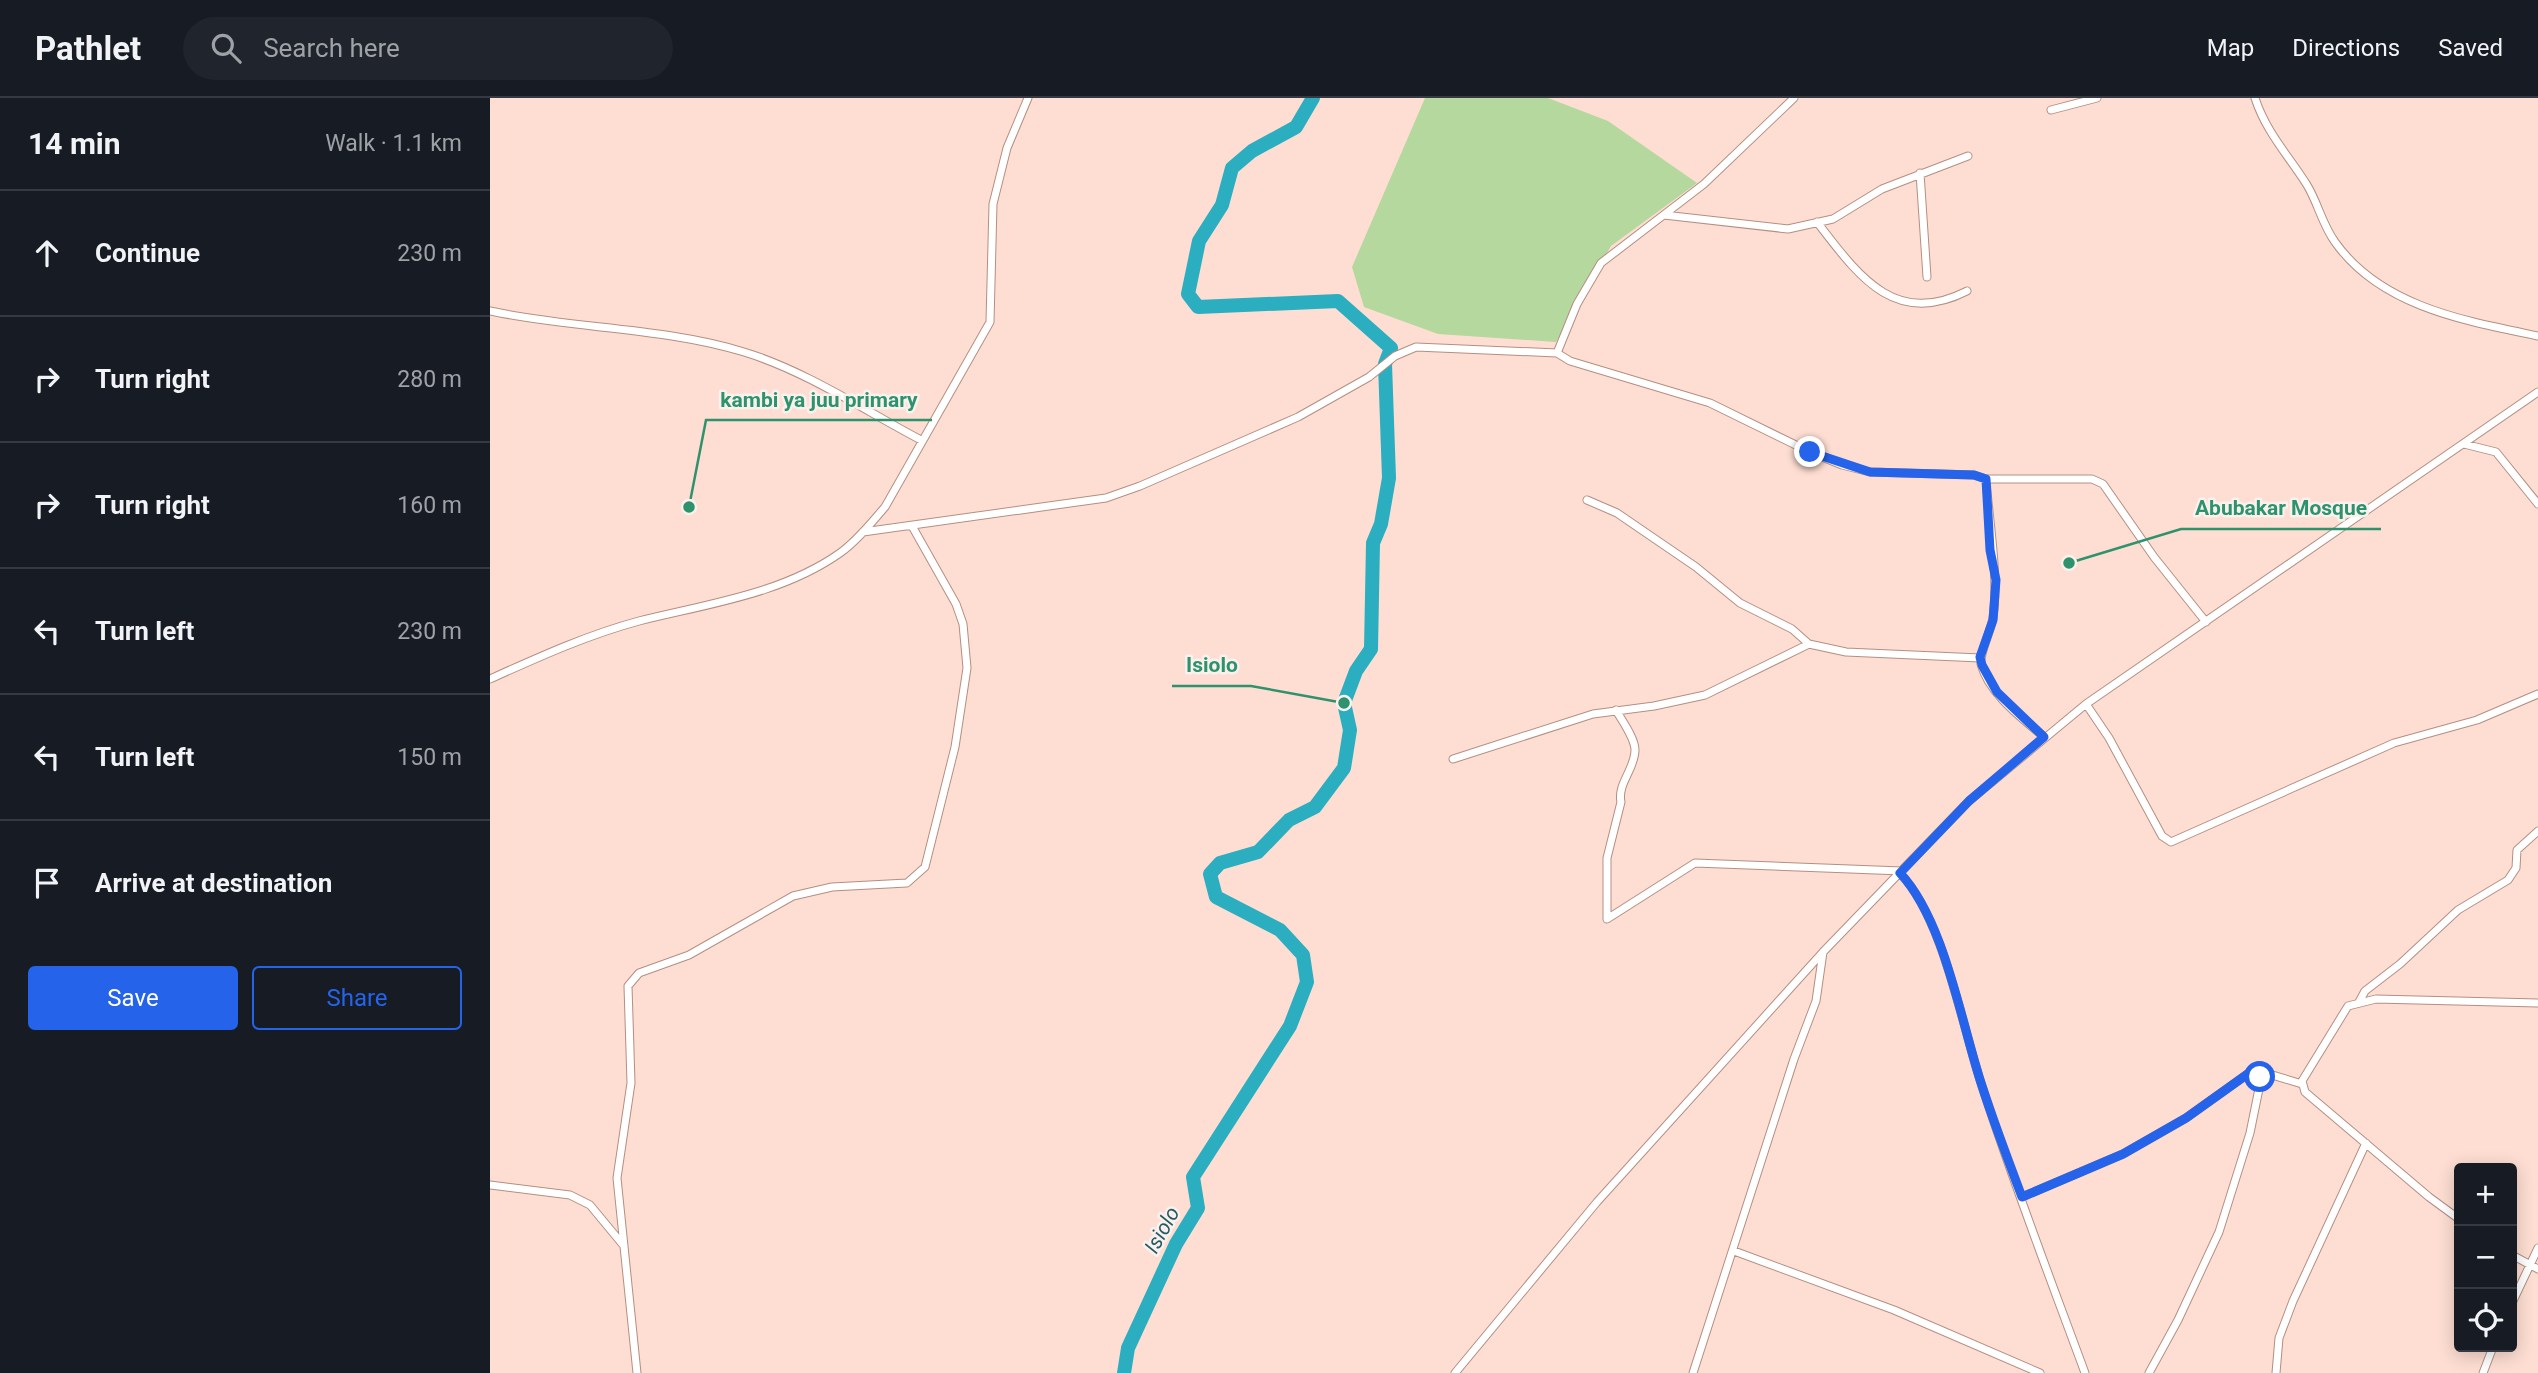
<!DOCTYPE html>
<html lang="en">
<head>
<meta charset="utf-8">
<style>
  :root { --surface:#171b24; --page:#20242c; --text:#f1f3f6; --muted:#9ea1a6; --line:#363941; --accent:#2563eb }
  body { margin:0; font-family:Roboto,sans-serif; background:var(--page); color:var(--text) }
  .controls { position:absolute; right:21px; bottom:21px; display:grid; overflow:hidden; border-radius:7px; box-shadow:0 4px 18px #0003 }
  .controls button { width:63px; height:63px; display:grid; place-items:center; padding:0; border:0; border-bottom:2px solid var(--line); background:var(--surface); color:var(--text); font:35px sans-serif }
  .stop { position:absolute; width:21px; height:21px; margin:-16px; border:5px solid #2563eb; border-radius:50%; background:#fff }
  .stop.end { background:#2563eb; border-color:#fff; box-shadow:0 2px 7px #0008 }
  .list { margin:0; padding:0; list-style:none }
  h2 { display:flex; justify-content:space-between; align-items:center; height:91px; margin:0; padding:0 28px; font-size:30px }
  h2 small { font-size:23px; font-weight:400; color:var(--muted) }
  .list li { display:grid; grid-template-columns:46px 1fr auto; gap:21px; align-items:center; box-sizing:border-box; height:126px; padding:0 28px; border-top:2px solid var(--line) }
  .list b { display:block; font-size:26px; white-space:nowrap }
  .list em { font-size:23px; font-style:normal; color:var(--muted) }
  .actions { display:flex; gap:14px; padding:21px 28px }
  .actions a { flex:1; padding:16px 0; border:2px solid var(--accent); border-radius:7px; text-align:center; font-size:24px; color:var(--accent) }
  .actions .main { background:var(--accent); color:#fff }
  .icon { flex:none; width:38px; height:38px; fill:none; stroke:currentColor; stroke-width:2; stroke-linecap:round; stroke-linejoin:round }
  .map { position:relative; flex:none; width:2048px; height:1275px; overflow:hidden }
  header { display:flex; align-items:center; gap:42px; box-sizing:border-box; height:98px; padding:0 35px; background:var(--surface); border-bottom:2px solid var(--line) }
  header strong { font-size:33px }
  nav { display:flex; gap:38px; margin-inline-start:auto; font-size:24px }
  .search { width:490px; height:63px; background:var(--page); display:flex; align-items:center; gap:18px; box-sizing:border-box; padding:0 24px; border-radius:38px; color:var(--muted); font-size:26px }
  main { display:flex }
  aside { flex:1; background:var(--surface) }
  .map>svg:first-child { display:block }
  .green { fill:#b4d89d }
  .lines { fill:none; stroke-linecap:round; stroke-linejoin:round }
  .river { stroke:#2aaec0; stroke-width:14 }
  .street-casing { stroke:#b48f81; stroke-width:9 }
  .street { stroke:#fff; stroke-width:7 }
  .route { stroke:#2563eb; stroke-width:9 }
  .labels { text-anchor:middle; stroke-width:5; stroke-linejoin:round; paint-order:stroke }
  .water-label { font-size:21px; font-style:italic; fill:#275a62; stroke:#f9f1ee }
  .leader { fill:none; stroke:#2e926c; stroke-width:2.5 }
  .callout-dot { fill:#2e926c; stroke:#f9f1ee; stroke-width:2.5 }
  .callout-label { font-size:21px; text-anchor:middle; font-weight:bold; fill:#2e926c; stroke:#f9f1ee; stroke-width:5; stroke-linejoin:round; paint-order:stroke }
</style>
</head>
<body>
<header>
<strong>Pathlet</strong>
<div class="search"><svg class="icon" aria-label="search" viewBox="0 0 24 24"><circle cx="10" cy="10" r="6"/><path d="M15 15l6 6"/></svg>Search here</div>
<nav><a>Map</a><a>Directions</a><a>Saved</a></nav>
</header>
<main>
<aside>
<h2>14 min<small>Walk · 1.1 km</small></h2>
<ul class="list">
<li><svg class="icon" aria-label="ahead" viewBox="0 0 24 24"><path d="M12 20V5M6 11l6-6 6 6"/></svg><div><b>Continue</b></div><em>230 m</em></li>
<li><svg class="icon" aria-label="right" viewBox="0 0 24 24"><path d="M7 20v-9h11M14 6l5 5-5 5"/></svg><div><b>Turn right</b></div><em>280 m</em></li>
<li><svg class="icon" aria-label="right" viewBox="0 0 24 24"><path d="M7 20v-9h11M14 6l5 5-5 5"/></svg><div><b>Turn right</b></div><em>160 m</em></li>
<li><svg class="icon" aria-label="left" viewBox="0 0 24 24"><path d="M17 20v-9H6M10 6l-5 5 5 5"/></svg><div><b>Turn left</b></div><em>230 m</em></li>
<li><svg class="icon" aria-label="left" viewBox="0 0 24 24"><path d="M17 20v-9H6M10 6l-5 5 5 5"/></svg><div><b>Turn left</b></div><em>150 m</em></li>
<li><svg class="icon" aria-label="arrive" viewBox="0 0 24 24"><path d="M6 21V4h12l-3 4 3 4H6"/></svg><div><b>Arrive at destination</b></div></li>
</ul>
<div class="actions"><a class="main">Save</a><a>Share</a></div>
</aside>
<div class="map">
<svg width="2048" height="1275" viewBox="0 0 2048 1275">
  <rect width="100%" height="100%" fill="#feded2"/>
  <path class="green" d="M 935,0 L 1058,0 L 1118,23 L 1207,85 L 1121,148 L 1066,244 L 948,236 L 874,209 L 862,169 Z"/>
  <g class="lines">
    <path class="river" d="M 634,1275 L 638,1250 L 686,1146 L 708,1110 L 703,1079 L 800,928 L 817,884 L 813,857 L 790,832 L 726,799 L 720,776 L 730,765 L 768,754 L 799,722 L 825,709 L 854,670 L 860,632 L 854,605 L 866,573 L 881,551 L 883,445 L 891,426 L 899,380 L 895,266 L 901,250 L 848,203 L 708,209 L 698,196 L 709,143 L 732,107 L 742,70 L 762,53 L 806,29 L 823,0"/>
    <defs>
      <path id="street" d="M 1765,0 C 1776,34 1798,57 1817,87 C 1828,105 1832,126 1845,144 C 1891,209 1976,223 2048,238
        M 1561,12 L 1607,0
        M 1430,75 L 1437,179
        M 1174,117 L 1298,131 L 1343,121 L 1392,91 L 1478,58
        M 1327,124 C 1368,177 1404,230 1477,193
        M 0,213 C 84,231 172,229 254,254 C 316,273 374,312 431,342
        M 1067,255 L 1087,206 L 1111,165 L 1214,86 L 1304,0
        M 1974,346 L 2006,354 L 2048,406
        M 1496,381 C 1499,425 1509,477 1503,520 C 1501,532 1489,557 1491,566 C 1499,596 1532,620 1554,639
        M 1097,402 L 1127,415 L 1206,469 L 1250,505 L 1302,531 L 1319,546 L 1356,554 L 1490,560
        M 373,434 L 616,400 L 650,388 L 808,319 L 879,279 L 905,258 L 926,249 L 1067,255 L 1080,263 L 1220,305 L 1320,354 L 1352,367 L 1380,374 L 1484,377 L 1496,381 L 1602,381 L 1613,386 L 1664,459 L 1716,524
        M 0,581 C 49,559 97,537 149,523 C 217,506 292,496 350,455 C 367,443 381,425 395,409 L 500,224 L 503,106 L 517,50 L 538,0
        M 1596,606 L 1619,640 L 1672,738 L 1681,744 L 1904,645 L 1987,622 L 2048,596
        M 1126,612 C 1132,623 1145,640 1145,652 C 1145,671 1127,686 1131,704 L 1117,760 L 1117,821 L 1205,765 L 1412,773
        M 963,661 L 1103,616 L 1164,608 L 1215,597 L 1319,546
        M 1410,775 C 1454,822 1471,925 1492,988 C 1523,1084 1560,1180 1595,1275
        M 1869,904 L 1875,893 L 1910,866 L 1968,812 L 2018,782 L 2026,770 L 2027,752 L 2048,733
        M 0,1087 L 80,1097 L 100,1107 L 134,1148
        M 1532,1099 L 1633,1056 L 1696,1020 L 1759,975 L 1769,973 L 1812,986
        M 1969,1121 L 1939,1099 L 1815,994 L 1812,983 L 1858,908 L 1886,901 L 2048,905
        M 1244,1153 L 1404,1212 L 1550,1275
        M 2022,1157 L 2048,1171
        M 2022,1205 L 2048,1150
        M 147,1275 L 127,1080 L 141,985 L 138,888 L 149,875 L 199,857 L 303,798 L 342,789 L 417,785 L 435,769 L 465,649 L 477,570 L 473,526 L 466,506 L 422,428
        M 965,1275 L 1107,1104 L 1333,854 L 1479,703 L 1596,606 L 2048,294
        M 1203,1275 L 1304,961 L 1326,903 L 1333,854
        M 1659,1275 L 1688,1222 L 1729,1134 L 1760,1035 L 1772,976
        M 1786,1275 L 1789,1240 L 1803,1203 L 1876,1045
        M 1993,1275 L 2003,1249"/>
    </defs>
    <use href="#street" class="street-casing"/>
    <use href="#street" class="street"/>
  </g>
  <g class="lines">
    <path class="route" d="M 1320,354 L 1380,374 L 1484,377 L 1496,381 L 1500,452 L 1506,482 L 1503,522 L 1490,559 L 1492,567 L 1507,594 L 1554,639 L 1479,703 L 1410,775 C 1455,823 1471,925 1492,988 C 1504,1025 1518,1062 1532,1099 L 1633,1056 L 1696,1020 L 1759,975 L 1769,973 L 1770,979"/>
  </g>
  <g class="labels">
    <g class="water-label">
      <text transform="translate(672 1132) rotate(-61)" y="7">Isiolo</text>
    </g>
  </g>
  <path class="leader" d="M199 409L216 322H442M1579 465L1691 431H1891M854 605L761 588H682"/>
  <g class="callout-dot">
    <circle cx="199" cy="409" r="7"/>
    <circle cx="1579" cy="465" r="7"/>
    <circle cx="854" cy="605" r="7"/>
  </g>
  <g class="callout-label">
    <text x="329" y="309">kambi ya juu primary</text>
    <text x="1791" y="417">Abubakar Mosque</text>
    <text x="722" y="574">Isiolo</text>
  </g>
</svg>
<div class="controls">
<button>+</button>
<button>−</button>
<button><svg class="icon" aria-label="locate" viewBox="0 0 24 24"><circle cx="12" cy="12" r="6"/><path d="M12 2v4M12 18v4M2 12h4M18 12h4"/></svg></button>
</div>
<div class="stop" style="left:1770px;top:979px"></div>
<div class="stop end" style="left:1320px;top:354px"></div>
</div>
</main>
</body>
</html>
